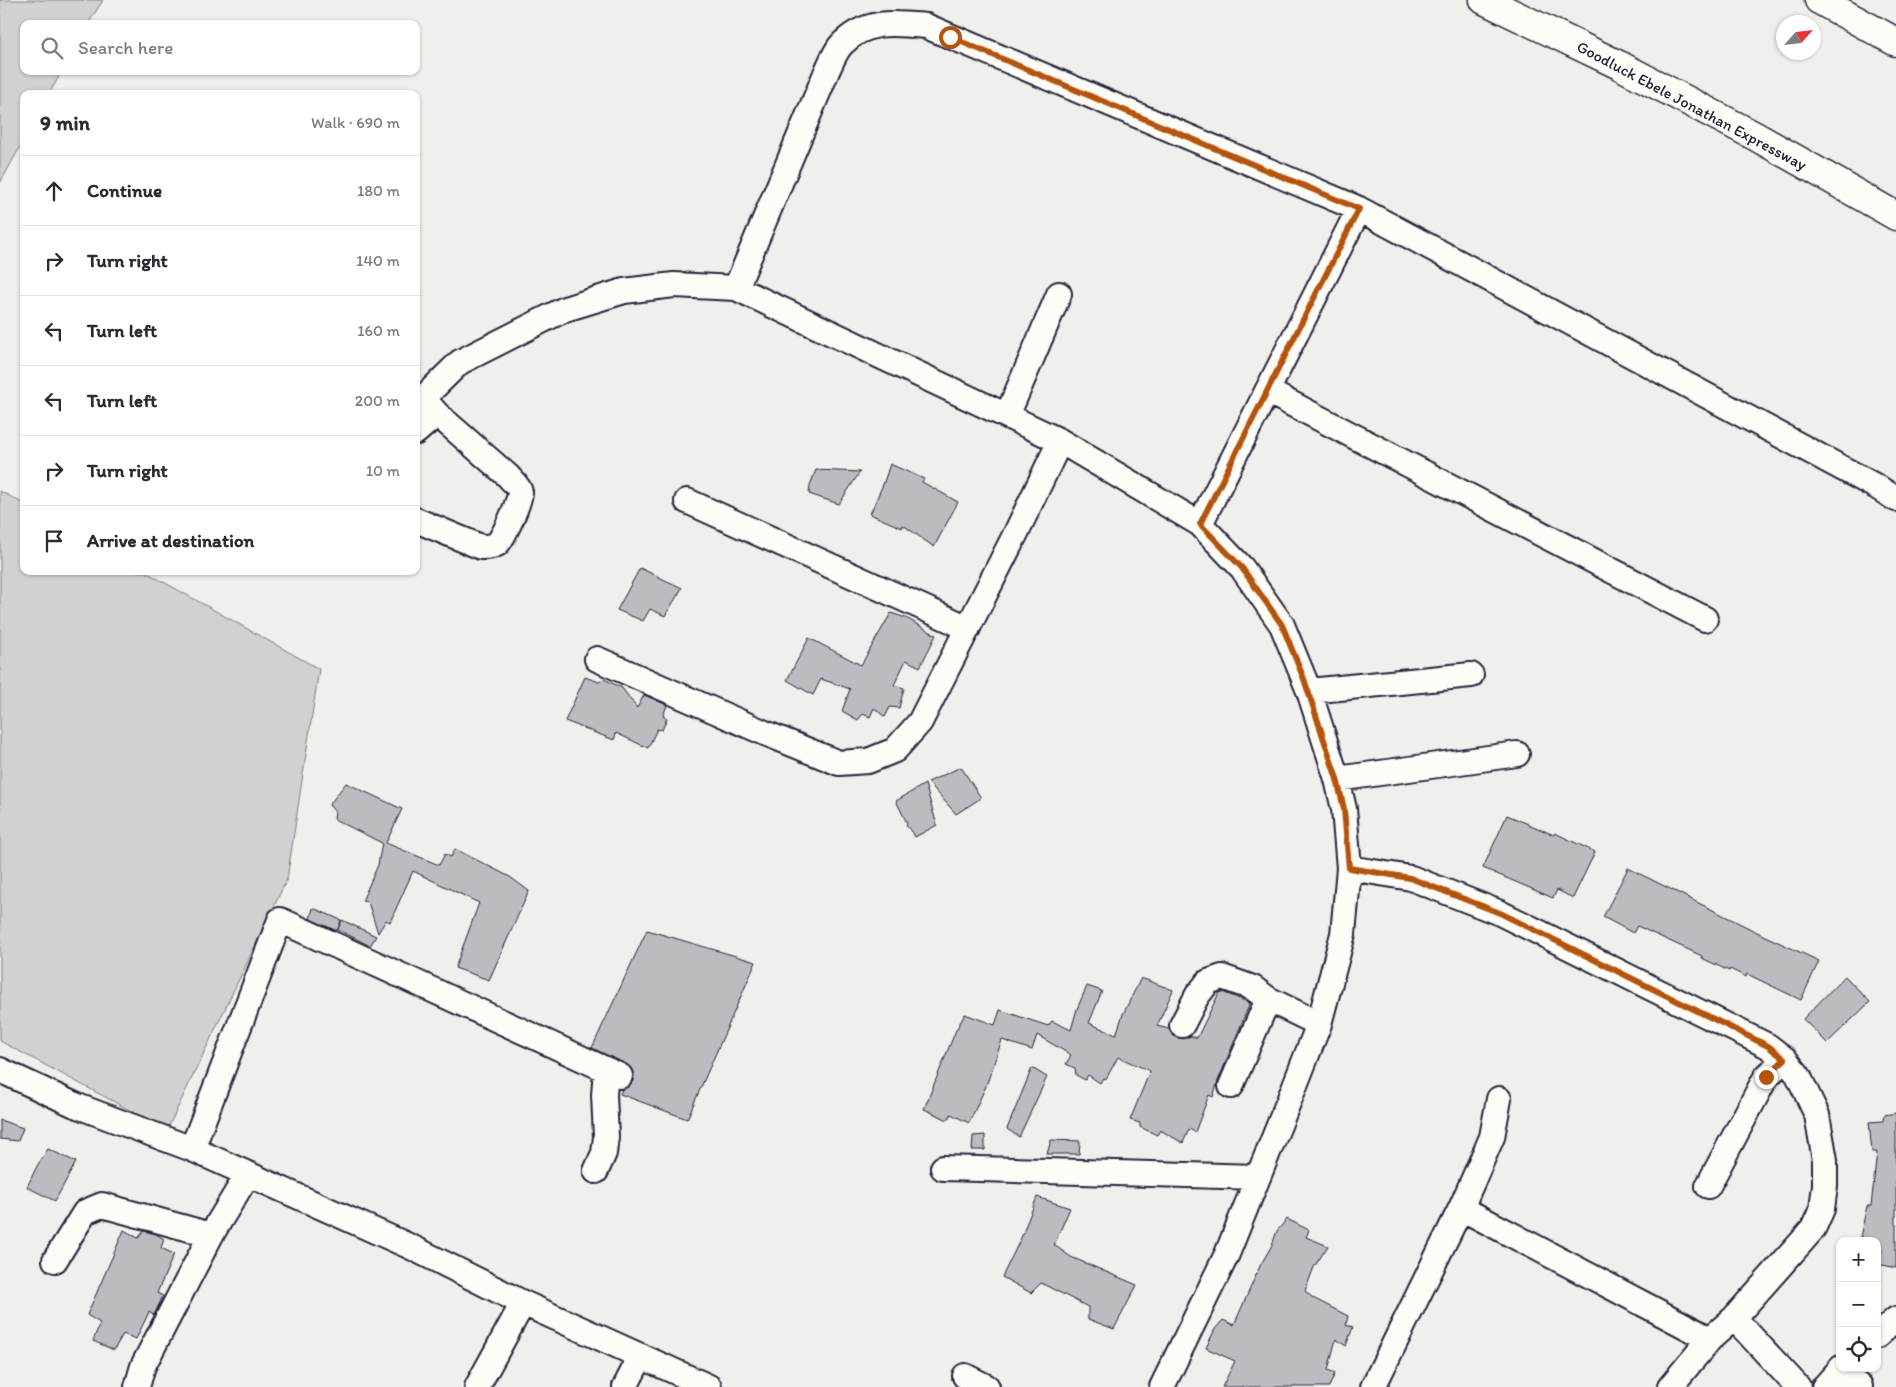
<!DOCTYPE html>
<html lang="en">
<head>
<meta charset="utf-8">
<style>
  :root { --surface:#fff; --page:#f7f7f7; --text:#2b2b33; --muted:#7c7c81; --line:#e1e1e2 }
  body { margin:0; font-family:Itim,sans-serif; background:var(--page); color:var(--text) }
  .controls { position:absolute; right:15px; bottom:15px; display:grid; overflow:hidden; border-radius:10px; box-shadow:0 1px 4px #0004 }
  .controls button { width:45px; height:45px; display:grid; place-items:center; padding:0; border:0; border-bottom:1px solid var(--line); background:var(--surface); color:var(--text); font:25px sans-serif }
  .compass { position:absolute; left:1776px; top:15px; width:45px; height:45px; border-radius:50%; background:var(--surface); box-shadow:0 1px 4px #0004; rotate:63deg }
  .stop { position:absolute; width:15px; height:15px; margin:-11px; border:4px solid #b45309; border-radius:50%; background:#fff }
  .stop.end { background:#b45309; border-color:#fff; box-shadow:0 1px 5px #0008 }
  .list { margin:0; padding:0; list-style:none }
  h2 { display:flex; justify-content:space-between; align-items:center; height:65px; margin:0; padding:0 20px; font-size:21px }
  h2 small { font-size:16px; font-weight:400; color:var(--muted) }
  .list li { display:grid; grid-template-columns:32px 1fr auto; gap:15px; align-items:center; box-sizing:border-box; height:70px; padding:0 20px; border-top:1px solid var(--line) }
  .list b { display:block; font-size:19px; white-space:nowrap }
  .list em { font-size:16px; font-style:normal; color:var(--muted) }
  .icon { flex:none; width:28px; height:28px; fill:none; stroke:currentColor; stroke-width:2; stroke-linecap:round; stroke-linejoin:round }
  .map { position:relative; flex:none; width:1896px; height:1387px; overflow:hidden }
  .search { position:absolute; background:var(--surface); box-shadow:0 1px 4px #0004; left:20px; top:20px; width:400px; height:55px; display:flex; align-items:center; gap:12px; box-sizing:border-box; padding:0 18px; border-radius:10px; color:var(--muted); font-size:19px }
  .panel { position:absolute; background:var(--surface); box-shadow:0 1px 4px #0004; left:20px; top:90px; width:400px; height:485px; border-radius:10px }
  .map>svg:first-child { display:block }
  .green { fill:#d2d1d1; stroke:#7a7a86 }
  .building { fill:#bcbcc0; stroke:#22223b }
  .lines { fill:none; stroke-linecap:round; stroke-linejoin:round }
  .minor-casing { stroke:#22223b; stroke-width:28 }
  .major-casing { stroke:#22223b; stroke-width:31 }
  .minor { stroke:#fdfcf7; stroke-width:24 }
  .major { stroke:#fdfcf7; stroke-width:28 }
  .route { stroke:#b45309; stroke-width:6 }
  .labels { text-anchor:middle; stroke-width:4; stroke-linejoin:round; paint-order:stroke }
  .street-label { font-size:16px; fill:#22223b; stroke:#fdfcf7 }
</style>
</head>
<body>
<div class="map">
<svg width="1896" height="1387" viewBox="0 0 1896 1387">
  <rect width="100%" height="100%" fill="#f0efec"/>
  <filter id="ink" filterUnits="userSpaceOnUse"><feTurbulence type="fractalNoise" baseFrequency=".02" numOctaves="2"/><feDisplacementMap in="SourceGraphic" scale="10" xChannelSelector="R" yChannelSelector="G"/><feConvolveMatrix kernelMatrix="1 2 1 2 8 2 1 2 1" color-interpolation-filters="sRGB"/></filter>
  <g filter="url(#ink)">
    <path class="green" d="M 0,0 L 103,0 L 88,24 L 24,24 L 24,71 L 62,71 L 49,94 L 24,94 L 24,140 L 0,183 Z
      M 0,491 L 24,504 L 24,571 L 144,571 L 319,669 L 287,879 L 167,1130 L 0,1041 Z"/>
    <path class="building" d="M 890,464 L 924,479 L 922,482 L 958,502 L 934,547 L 903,525 L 902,528 L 870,514 L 884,482 Z
      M 816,470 L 860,472 L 839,504 L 809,494 L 810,485 Z
      M 640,568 L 682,588 L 665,616 L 650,609 L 643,621 L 617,610 Z
      M 891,613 L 906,618 L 936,635 L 920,667 L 906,660 L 894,685 L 904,688 L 899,708 L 890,707 L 885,717 L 874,708 L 870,717 L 863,714 L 858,720 L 842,711 L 850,689 L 821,679 L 813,695 L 787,680 L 809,638 L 861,665 Z
      M 585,677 L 599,682 L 604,679 L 622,688 L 637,708 L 644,695 L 667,705 L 663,716 L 667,718 L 662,730 L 657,729 L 648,748 L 616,733 L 614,740 L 565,721 Z
      M 961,767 L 981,798 L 956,814 L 928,782 Z
      M 346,783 L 402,809 L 386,843 L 439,865 L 445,854 L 451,857 L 455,849 L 510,877 L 529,891 L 489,980 L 455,968 L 479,903 L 413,871 L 390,922 L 386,920 L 378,933 L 368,902 L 362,901 L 378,865 L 382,843 L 334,819 L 335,812 L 329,805 Z
      M 925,784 L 937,825 L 915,837 L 906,825 L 907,823 L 896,801 Z
      M 1507,815 L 1554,835 L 1555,833 L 1595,852 L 1573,898 L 1557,890 L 1553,898 L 1483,868 Z
      M 1628,868 L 1765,936 L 1819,961 L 1801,1000 L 1747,974 L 1746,977 L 1730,969 L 1729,971 L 1702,958 L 1702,956 L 1637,926 L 1633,933 L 1603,917 Z
      M 313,908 L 341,920 L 338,929 L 342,920 L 376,936 L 370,946 L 337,929 L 337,931 L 310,919 Z
      M 647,930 L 756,962 L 687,1119 L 620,1094 L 622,1089 L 628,1087 L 633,1081 L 634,1075 L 631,1068 L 626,1064 L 592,1048 Z
      M 1845,976 L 1870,1002 L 1827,1043 L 1803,1019 Z
      M 1141,978 L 1173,990 L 1157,1026 L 1169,1029 L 1176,1037 L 1183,1039 L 1190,1036 L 1197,1038 L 1219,993 L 1222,992 L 1250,1003 L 1218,1081 L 1213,1097 L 1209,1095 L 1195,1132 L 1189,1129 L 1183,1143 L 1160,1130 L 1157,1135 L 1140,1127 L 1140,1123 L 1130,1120 L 1150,1071 L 1118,1057 L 1106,1079 L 1103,1078 L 1100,1083 L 1088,1075 L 1085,1080 L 1076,1075 L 1075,1068 L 1066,1064 L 1071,1055 L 1037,1035 L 1032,1050 L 1002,1040 L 986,1086 L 969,1123 L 951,1114 L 948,1120 L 924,1109 L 956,1030 L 965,1014 L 995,1025 L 1000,1010 L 1048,1026 L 1052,1021 L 1071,1030 L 1077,1009 L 1087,986 L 1102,991 L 1089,1023 L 1116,1035 L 1123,1014 Z
      M 1032,1068 L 1047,1077 L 1019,1137 L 1007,1129 Z
      M 1896,1113 L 1896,1268 L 1878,1264 L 1882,1250 L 1877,1246 L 1877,1241 L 1860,1237 L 1867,1206 L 1871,1206 L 1877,1152 L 1872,1152 L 1869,1122 L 1883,1121 L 1884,1115 Z
      M 0,1120 L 23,1128 L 18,1141 L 0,1139 Z
      M 985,1135 L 985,1150 L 972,1150 L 973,1136 Z
      M 1051,1140 L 1080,1141 L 1079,1154 L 1047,1154 Z
      M 48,1149 L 76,1162 L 55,1201 L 27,1187 L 37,1166 Z
      M 1037,1197 L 1070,1208 L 1054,1245 L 1071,1257 L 1137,1285 L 1114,1329 L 1088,1319 L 1088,1307 L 1041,1283 L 1031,1293 L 1002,1277 L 1021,1238 Z
      M 1287,1219 L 1309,1230 L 1306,1237 L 1328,1246 L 1314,1267 L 1305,1291 L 1313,1298 L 1348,1316 L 1346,1325 L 1353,1327 L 1346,1346 L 1336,1339 L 1328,1370 L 1335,1373 L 1329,1387 L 1222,1387 L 1235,1361 L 1206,1348 L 1215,1329 L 1223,1320 L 1234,1325 L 1260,1266 L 1272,1245 L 1277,1231 Z
      M 124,1230 L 138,1238 L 144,1231 L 156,1234 L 164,1239 L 161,1248 L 174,1254 L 157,1293 L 163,1296 L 154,1315 L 149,1312 L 136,1339 L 123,1334 L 114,1350 L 93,1341 L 100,1323 L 87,1315 Z"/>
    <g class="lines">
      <defs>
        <path id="minor" d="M 736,288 L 827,71 C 831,62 836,50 842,44 C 867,19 894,23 926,26 L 1359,209 L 1877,487 L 1896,499
          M 1267,391 L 1705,619
          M 416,405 L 460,362 L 565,309 L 624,291 L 674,285 L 736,288 L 1060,441 L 1200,524 L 1242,568 L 1282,625 L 1309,691 L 1337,779 L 1344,809 L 1349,868 L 1343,934 L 1319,1024 L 1290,1098 L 1227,1254 L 1162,1387
          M 1007,416 L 1059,294
          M 416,432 L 437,414
          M 687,501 L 968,628
          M 416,520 L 481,547 C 487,547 492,547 497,544 C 503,539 521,499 520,492 C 519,486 512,481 508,476 L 437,414 L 422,397
          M 1200,524 L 1359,209
          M 597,659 L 765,733 L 839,763 L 868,761 L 895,750 L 920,722 L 1016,533 L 1060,441
          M 1309,691 L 1471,675
          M 1337,779 L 1517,754
          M 1349,868 L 1411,878 L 1500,913 L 1768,1046 L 1785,1059 L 1798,1075 L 1817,1115 L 1825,1160 L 1825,1185 L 1822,1209 L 1813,1229 L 1734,1318 L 1710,1339 L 1670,1387
          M 1182,1025 L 1197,996 L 1208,982 L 1222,977 L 1253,988 L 1268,999 L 1319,1024
          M 0,1070 L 75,1105 L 192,1149 L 411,1247 L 523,1303 L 709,1387
          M 1231,1086 L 1268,999
          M 192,1149 L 280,920 L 620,1076
          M 943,1168 L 1258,1177
          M 596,1171 L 604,1153 L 606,1137 L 604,1095 L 606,1070
          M 1708,1186 L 1766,1077 L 1785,1059
          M 1461,1208 L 1710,1339
          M 55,1260 L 85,1212 L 102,1205 L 211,1235
          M 1734,1318 L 1798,1387
          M 1877,1336 L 1896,1319
          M 1839,1370 L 1860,1387
          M 965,1376 L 987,1387
          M 137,1387 L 143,1366 L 211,1235 L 248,1174
          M 477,1387 L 523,1303
          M 625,1387 L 641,1356
          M 1373,1387 L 1461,1208 L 1492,1137 L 1499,1099
          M 1824,1387 L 1841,1368"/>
        <path id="major" d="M 1484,0 L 1619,65 L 1755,136 L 1896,216
          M 1819,0 L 1896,42"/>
      </defs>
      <use href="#minor" class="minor-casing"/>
      <use href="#major" class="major-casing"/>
      <use href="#minor" class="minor"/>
      <use href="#major" class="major"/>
    </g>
  </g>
  <g class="lines" filter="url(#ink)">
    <path class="route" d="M 950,37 L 1359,209 L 1200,524 L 1242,568 L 1282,625 L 1304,679 L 1337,779 L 1344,809 L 1349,868 L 1410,878 L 1500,913 L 1768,1046 L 1785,1059 L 1766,1077"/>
  </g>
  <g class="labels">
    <g class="street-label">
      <text transform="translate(1692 105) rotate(28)" y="6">Goodluck Ebele Jonathan Expressway</text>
    </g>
  </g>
</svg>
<div class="controls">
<button>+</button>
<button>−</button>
<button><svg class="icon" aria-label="locate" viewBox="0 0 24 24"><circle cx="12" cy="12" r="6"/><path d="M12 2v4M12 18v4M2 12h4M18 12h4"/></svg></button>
</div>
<svg class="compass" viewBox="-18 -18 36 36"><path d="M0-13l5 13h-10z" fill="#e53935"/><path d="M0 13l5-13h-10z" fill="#7c7c81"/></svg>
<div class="stop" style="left:950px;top:37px"></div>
<div class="stop end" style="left:1766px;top:1077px"></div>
<div class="search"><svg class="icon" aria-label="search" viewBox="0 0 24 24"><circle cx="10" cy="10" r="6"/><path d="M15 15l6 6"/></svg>Search here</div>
<section class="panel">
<h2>9 min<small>Walk · 690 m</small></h2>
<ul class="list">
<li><svg class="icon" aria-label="ahead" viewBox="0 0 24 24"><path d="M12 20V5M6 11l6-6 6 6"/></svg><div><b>Continue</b></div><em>180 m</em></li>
<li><svg class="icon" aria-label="right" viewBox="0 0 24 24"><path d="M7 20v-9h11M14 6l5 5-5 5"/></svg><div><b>Turn right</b></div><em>140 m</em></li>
<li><svg class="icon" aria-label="left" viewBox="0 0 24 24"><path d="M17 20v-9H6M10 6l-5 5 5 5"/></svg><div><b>Turn left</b></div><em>160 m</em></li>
<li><svg class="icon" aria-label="left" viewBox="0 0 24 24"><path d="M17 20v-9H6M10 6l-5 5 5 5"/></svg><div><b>Turn left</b></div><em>200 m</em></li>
<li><svg class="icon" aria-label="right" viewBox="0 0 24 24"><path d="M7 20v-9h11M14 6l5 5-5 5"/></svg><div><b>Turn right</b></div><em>10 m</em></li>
<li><svg class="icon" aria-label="arrive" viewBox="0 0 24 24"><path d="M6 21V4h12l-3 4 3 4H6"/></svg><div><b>Arrive at destination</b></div></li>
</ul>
</section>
</div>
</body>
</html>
